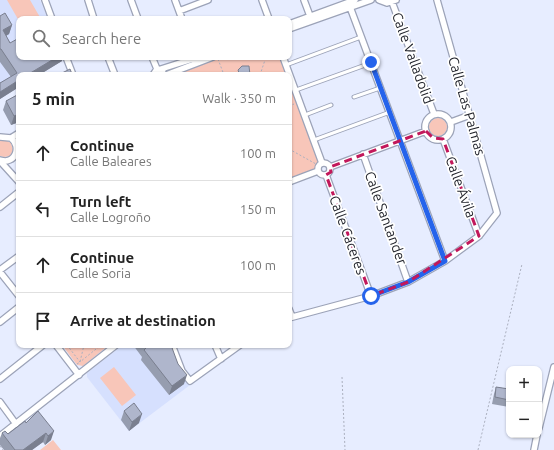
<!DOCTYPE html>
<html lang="en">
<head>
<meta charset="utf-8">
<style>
  :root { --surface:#fff; --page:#f6f6f6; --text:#222; --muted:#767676; --line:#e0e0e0 }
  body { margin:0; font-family:Ubuntu,sans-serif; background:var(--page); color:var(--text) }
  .controls { position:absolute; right:12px; bottom:12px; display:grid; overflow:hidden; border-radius:8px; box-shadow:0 1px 3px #0004 }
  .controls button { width:36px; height:36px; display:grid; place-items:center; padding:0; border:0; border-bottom:1px solid var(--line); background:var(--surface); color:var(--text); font:20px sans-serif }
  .stop { position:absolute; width:12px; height:12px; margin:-9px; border:3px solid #2563eb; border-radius:50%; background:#fff }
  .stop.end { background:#2563eb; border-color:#fff; box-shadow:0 1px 4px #0008 }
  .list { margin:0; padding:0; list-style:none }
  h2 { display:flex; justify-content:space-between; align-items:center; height:52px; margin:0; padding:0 16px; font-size:17px }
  h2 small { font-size:13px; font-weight:400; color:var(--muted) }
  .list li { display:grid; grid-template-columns:26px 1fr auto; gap:12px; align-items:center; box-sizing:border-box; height:56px; padding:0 16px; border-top:1px solid var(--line) }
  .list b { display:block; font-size:15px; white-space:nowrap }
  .list p { margin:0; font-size:13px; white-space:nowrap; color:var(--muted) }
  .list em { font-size:13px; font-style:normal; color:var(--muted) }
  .icon { flex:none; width:22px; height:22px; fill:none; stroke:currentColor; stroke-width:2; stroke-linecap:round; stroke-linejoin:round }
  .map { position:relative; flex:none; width:554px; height:450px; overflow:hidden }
  .search { position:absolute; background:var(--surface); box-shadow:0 1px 3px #0004; left:16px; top:16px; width:276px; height:44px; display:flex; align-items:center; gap:10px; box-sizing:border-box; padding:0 14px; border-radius:8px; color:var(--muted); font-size:15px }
  .panel { position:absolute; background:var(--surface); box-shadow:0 1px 3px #0004; left:16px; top:72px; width:276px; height:276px; border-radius:8px }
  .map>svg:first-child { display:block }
  .built { fill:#d6e0fe }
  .green { fill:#f8c6b9 }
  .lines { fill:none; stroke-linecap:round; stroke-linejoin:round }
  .lane-casing { stroke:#9ca3b8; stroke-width:5 }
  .street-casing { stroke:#9ca3b8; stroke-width:8 }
  .path { stroke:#abb0bf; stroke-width:1; stroke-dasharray:2 2; stroke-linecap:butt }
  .lane { stroke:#fff; stroke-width:3 }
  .street { stroke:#fff; stroke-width:5.5 }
  .wall { fill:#969daf }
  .shaded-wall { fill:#7a7f8f }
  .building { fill:#afb6cc; stroke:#7a7f8f }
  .route { stroke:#2563eb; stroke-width:5 }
  .marked { fill:none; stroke:#c2185b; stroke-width:3; stroke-dasharray:8 5; stroke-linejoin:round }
  .labels { text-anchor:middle; stroke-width:3.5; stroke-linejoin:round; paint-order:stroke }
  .street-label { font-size:14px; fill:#21232b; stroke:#fff }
</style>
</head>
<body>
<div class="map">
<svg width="554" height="450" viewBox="0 0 554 450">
  <rect width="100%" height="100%" fill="#e7edff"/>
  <path class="built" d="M 0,0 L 40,0 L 48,19 L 19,19 L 19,75 L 0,87 Z
    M 123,345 L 168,345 L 176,367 L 190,385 L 129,431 L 87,377 L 87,373 Z"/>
  <path class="green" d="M 7,0 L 30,0 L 41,19 L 19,19 L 19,21 Z
    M 221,57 L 280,57 L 286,75 L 172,75 Z
    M 289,82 L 318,162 L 314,169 L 289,178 Z
    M429 127a9 9 0 1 1 18 0a9 9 0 1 1-18 0Z
    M 5,140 L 11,143 L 13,150 L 10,156 L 4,157 L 0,156 L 0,141 Z
    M 62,345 L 109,345 L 83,366 L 77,365 Z
    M 114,367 L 136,395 L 122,406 L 100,378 Z
    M 53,440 L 61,450 L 40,450 Z"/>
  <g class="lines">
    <defs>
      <path id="lane" d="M 286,65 L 361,37
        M 296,90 L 371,63
        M 354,97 L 380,88
        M 305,115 L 331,105
        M 314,140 L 390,112"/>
      <path id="street" d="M 45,0 L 52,19
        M 88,0 L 94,19
        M 131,0 L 138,19
        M 175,0 L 182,19
        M 262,0 L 269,19
        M 304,0 L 310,16
        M 379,0 L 387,3 L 396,0
        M 392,2 L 434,114
        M 350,7 L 445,261
        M 179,11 L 208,0
        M 289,24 L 355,0
        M 289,29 L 371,0
        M 66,57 L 73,75
        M 108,57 L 115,75
        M 152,57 L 157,69
        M 283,57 L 322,163
        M 161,69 L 199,57
        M 153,75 L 157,69 L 163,70
        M 166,75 L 213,57
        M425 127a13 13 0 1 1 26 0a13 13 0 1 1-26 0Z
        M 451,122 L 470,115
        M 0,137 L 11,138 C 22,147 15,165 0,160
        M 11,138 L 19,133
        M 443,139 L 479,236
        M 363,154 L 408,282
        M 0,161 L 19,182
        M318 169a6 6 0 1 1 12 0a6 6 0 1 1-12 0Z
        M 330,167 L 426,131
        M 326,175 L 371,296
        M 289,182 L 318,171
        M 0,207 L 19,192
        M 0,270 L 19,256
        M 0,272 L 19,296
        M 289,309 L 292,317
        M 289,318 L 371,296 L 408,282 L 445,261 L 479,236 L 497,213 L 437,0
        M 0,322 L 19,307
        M 56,345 L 79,375
        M 172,345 L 182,371 L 190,381 L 240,345
        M 215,345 L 221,359
        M 0,379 L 43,345
        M 0,402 L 16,424
        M 539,428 L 554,367
        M 0,436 L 116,345
        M 534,450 L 537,435"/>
    </defs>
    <use href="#lane" class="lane-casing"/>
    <use href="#street" class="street-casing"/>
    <path class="path" d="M 218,59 L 224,75
      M 260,75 L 266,57
      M 289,106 L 294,104
      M 289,149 L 316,164
      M 67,345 L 80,362 L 101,345
      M 77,364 L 80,362 L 84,345
      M 342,377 L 345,450
      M 0,446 L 3,450
      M 478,450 L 522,264"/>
    <use href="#lane" class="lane"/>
    <use href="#street" class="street"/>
  </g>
  <path class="wall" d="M 0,16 L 12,25 L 9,34 L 6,36 L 19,57 L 62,61 L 39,75 L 19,75 L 19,87 L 0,99 L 0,83 L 11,77 L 0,62 Z
    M 19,94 L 19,122 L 11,125 L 3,110 L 6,101 Z
    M 133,345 L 171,345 L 184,384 L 169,395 L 141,360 L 142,357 Z
    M 496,387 L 509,389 L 509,407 L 492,404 L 494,394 Z
    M 38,411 L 51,440 L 45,445 L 43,442 L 32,450 L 4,450 L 0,445 L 0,438 L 2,433 L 8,434 L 26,423 Z
    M 124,411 L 139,423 L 129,431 L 121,420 Z"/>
  <path class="shaded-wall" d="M 12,25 L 9,34 L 0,39 L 3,30 Z
    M 57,57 L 63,57 L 62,61 L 39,75 L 27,75 Z
    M 19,80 L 19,87 L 0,99 L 0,92 Z
    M 19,114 L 19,122 L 11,125 L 14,116 Z
    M 187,375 L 184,384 L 169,395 L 172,386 Z
    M 142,414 L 139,423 L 129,431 L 132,422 Z
    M 54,431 L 51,440 L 45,445 L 48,436 Z
    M 46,433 L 43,442 L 32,450 L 23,450 Z"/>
  <path class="building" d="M 5,13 L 12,25 L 3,30 L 10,43 L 19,38 L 19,57 L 57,57 L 27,75 L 19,75 L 19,80 L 0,92 L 0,83 L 17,73 L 1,49 L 0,49 L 0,16 Z
    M 242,66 L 249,66 L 250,75 L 237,75 L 237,74 L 239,73 L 238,70 Z
    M 70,69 L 72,74 L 70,75 L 56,75 L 58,74 L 60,74 Z
    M 19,94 L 19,114 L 14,116 L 6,101 Z
    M 144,345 L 171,345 L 178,364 L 187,375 L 172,386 L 144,350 L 146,348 Z
    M 496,387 L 509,389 L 509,400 L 495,397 Z
    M 134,403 L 142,414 L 132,422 L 124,411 Z
    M 38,411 L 54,431 L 48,436 L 46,433 L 23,450 L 15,450 L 2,433 L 5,431 L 8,434 L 25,421 L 26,423 Z"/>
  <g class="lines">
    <path class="route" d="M 371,296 L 408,282 L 445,261 L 371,62"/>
  </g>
  <path class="marked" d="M 426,131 L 433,138 L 443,139 L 479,236 L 408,282 L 371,296 L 326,175 L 331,172 L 330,167 Z"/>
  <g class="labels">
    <g class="street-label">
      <text transform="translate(413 58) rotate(70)" y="5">Calle Valladolid</text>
      <text transform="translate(467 106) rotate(74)" y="5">Calle Las Palmas</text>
      <text transform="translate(461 187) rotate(70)" y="5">Calle Ávila</text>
      <text transform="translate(386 218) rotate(70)" y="5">Calle Santander</text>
      <text transform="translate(348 235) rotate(70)" y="5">Calle Cáceres</text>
    </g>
  </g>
</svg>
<div class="controls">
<button>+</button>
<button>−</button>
</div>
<div class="stop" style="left:371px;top:296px"></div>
<div class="stop end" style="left:371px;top:62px"></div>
<div class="search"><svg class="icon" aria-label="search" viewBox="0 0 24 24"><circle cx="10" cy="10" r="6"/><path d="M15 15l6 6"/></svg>Search here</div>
<section class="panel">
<h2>5 min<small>Walk · 350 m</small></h2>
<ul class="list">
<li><svg class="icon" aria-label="ahead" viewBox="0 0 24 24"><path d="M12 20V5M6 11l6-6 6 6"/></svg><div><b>Continue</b><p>Calle Baleares</p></div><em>100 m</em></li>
<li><svg class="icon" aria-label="left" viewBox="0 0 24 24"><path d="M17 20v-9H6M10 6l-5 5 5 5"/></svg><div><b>Turn left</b><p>Calle Logroño</p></div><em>150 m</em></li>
<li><svg class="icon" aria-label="ahead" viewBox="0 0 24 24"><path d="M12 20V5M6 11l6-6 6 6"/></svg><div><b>Continue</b><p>Calle Soria</p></div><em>100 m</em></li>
<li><svg class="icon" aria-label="arrive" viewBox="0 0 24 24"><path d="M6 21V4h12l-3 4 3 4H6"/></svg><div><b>Arrive at destination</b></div></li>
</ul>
</section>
</div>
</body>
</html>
